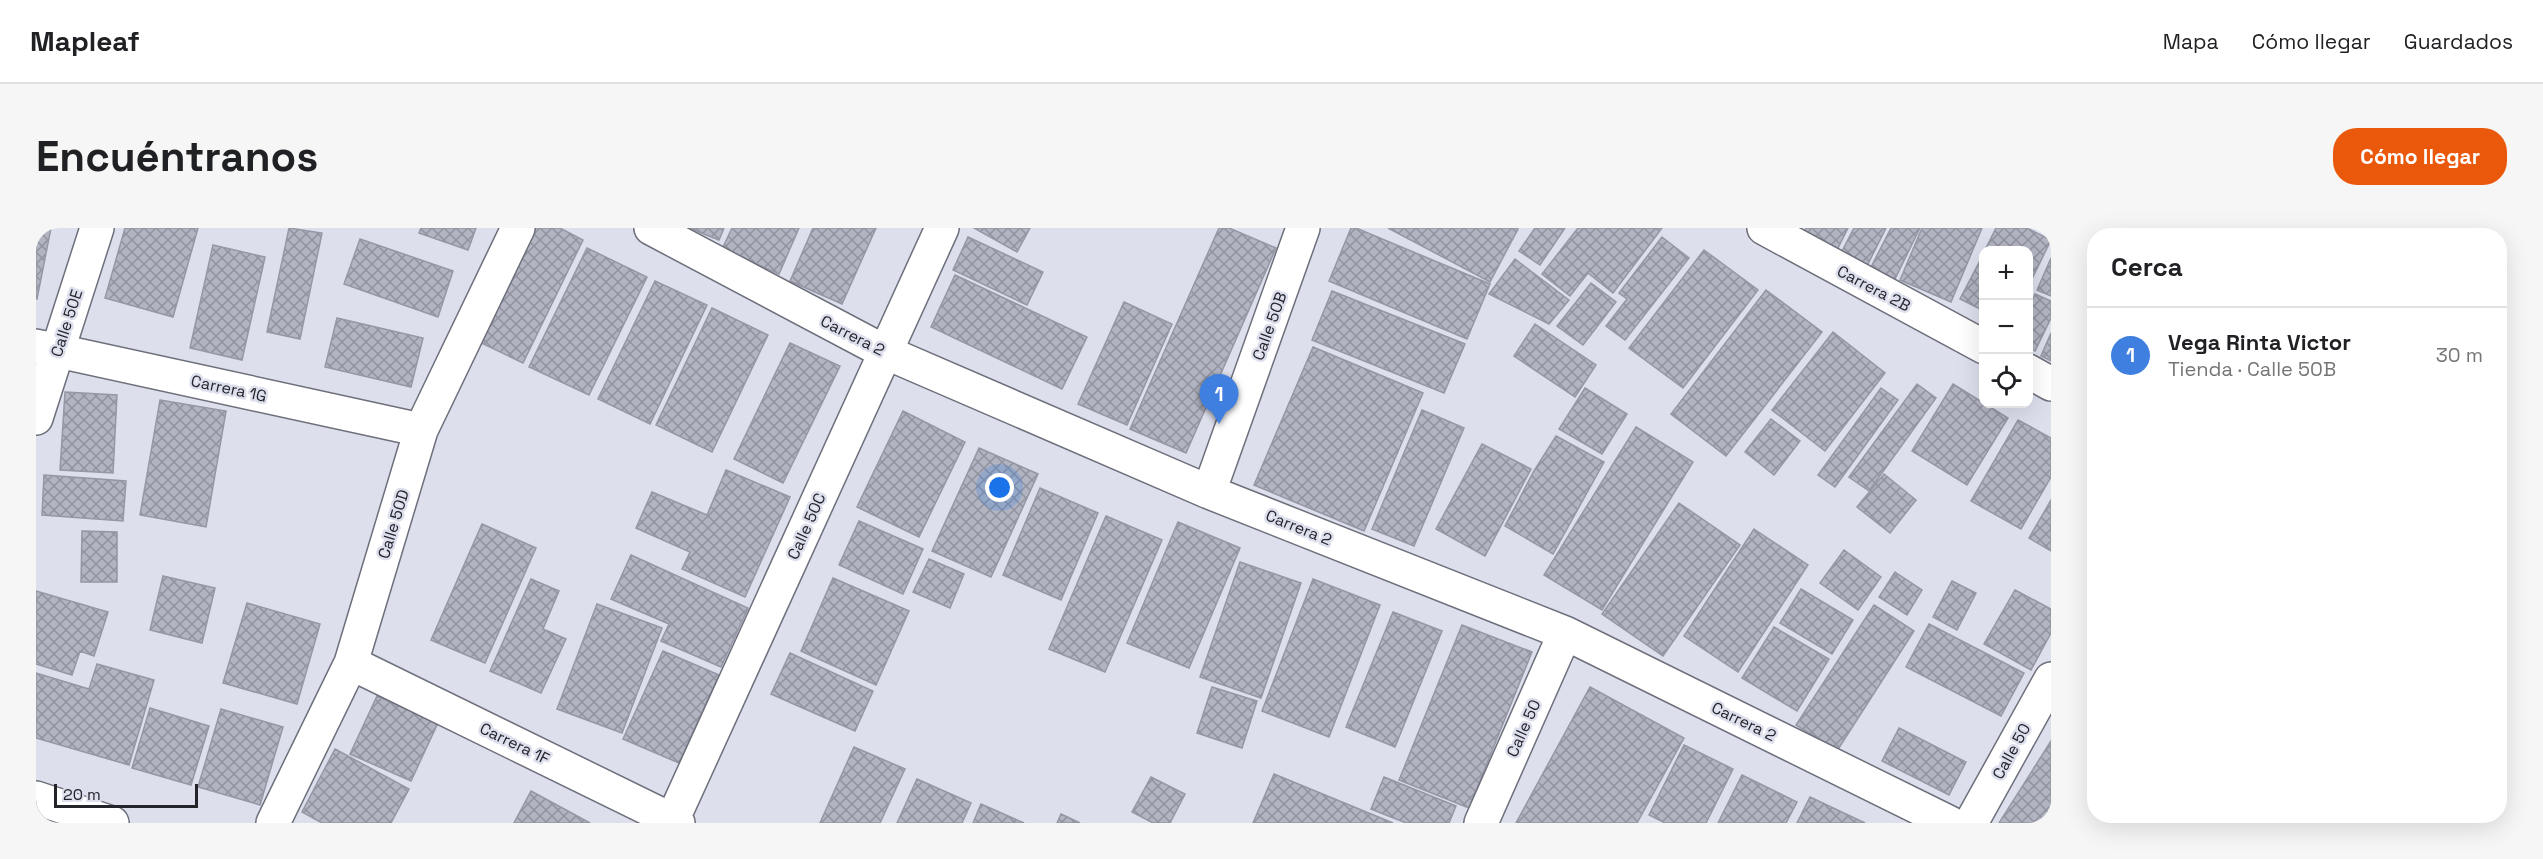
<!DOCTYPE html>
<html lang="es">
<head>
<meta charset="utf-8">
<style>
  :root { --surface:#fff; --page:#f6f6f6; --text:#202124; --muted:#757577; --line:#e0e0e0; --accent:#ea580c }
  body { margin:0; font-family:"Space Grotesk",sans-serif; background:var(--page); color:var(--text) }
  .controls { position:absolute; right:18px; top:18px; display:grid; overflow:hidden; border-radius:12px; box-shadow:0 6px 24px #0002 }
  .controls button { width:54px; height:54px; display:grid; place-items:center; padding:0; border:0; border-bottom:2px solid var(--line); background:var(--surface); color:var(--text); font:30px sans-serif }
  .scale { position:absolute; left:18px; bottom:15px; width:144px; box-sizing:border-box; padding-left:6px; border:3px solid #23242a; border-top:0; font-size:16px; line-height:21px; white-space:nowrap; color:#23242a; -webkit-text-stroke:4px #dddfed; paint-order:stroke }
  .you { position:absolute; left:964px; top:260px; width:21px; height:21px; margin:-15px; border:4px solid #fff; border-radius:50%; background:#1a73e8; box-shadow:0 0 0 9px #1a73e833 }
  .badge { display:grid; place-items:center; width:39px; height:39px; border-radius:50%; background:var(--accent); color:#fff; font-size:20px; font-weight:700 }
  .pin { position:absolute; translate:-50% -50px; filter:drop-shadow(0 2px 3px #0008) }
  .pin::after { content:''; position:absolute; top:32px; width:21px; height:18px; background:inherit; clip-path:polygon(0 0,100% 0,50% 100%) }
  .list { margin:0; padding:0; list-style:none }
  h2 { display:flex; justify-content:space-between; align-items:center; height:78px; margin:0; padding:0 24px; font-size:26px }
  h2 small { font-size:20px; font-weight:400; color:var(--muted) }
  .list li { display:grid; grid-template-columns:39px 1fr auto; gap:18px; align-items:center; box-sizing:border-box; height:96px; padding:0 24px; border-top:2px solid var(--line) }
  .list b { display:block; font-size:22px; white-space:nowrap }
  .list p { margin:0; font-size:20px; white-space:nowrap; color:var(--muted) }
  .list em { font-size:20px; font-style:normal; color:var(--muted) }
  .icon { flex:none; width:33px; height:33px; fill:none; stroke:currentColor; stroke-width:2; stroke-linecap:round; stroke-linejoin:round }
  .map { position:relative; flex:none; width:2015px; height:595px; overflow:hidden; border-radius:24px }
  header { display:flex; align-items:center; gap:36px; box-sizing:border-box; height:84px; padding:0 30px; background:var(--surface); border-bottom:2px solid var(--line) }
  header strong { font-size:28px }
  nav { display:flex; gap:33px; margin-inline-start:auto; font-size:21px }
  .intro { display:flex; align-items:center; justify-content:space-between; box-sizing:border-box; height:144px; padding:0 36px }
  h1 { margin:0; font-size:42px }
  .button { padding:15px 27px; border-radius:24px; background:var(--accent); color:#fff; font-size:21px; font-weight:700 }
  main { display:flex; gap:36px; padding:0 36px }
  aside { flex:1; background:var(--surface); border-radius:24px; box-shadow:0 6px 24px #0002 }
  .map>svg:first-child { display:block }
  .building { fill:url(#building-cross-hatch); stroke:#9597a4; stroke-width:1.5 }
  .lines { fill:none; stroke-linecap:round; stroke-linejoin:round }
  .street-casing { stroke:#6d6f7b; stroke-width:36 }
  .street { stroke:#fff; stroke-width:33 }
  .labels { text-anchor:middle; stroke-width:5; stroke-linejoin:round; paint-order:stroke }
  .street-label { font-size:16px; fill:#23242a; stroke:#dddfed }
</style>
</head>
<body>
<header>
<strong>Mapleaf</strong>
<nav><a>Mapa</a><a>Cómo llegar</a><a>Guardados</a></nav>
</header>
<div class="intro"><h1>Encuéntranos</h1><a class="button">Cómo llegar</a></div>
<main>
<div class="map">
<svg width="2015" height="595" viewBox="0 0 2015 595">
  <defs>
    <pattern id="building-cross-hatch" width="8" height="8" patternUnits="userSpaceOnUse" patternTransform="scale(1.5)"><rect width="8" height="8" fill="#b2b4c2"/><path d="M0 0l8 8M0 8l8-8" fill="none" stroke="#90929e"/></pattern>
  </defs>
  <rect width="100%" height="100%" fill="#dddfed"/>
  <path class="building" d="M 0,0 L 15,0 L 1,71 L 0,71 Z
    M 89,0 L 162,0 L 137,89 L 69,70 Z
    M 253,0 L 286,5 L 264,111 L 231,104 Z
    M 385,0 L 440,0 L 432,22 L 383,5 Z
    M 496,0 L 524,0 L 547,12 L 487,135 L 441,113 Z
    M 653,0 L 688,0 L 683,12 Z
    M 696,0 L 763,0 L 743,46 L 686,21 Z
    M 777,0 L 840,0 L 806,76 L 754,53 Z
    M 938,0 L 994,0 L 981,24 Z
    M 1183,0 L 1193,0 L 1240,20 L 1150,225 L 1094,201 Z
    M 1315,0 L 1320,0 L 1454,56 L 1431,111 L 1293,53 Z
    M 1352,0 L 1480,0 L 1482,1 L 1454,54 Z
    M 1499,0 L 1529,0 L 1504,37 L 1483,23 Z
    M 1542,0 L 1626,0 L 1577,65 L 1552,45 L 1534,68 L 1506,46 Z
    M 1770,0 L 1812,0 L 1799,26 L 1766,8 Z
    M 1818,0 L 1850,0 L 1830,40 L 1804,27 Z
    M 1855,0 L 1884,0 L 1857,55 L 1833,43 Z
    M 1886,0 L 1946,0 L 1915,74 L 1864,52 Z
    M 1960,0 L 1991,0 L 2015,12 L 1992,59 L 1992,22 L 1949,22 Z
    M 932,9 L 1007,44 L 991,77 L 917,42 Z
    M 1626,9 L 1653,30 L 1589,112 L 1570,98 L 1591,71 L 1583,65 Z
    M 324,11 L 417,43 L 402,89 L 308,56 Z
    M 177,17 L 229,29 L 206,132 L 154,120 Z
    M 551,20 L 611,49 L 553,167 L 493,139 Z
    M 1668,22 L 1722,62 L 1647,160 L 1593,120 Z
    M 1948,25 L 1948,83 L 1924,71 Z
    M 2015,30 L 2015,68 L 2001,62 Z
    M 1479,31 L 1533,72 L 1513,96 L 1453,66 Z
    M 919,47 L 1051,109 L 1026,161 L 895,99 Z
    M 619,53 L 671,77 L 614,196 L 562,171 Z
    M 1555,55 L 1580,74 L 1547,117 L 1521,98 Z
    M 1730,62 L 1786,104 L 1690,228 L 1635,186 Z
    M 1296,63 L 1429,116 L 1408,165 L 1276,112 Z
    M 1999,66 L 2015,73 L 2015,90 L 1999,123 L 1992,120 L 1992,80 Z
    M 1088,74 L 1136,96 L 1091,197 L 1042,176 Z
    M 676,80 L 732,107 L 676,224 L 620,197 Z
    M 301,90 L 387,110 L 375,159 L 289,139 Z
    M 1499,96 L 1560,137 L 1539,169 L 1478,128 Z
    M 1797,104 L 1849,145 L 1789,223 L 1736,182 Z
    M 2015,105 L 2015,133 L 2005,128 Z
    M 754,115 L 804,138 L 747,255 L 698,231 Z
    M 1277,119 L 1387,165 L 1328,303 L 1218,257 Z
    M 1881,156 L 1900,170 L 1833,263 L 1813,249 Z
    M 1917,156 L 1972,190 L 1931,257 L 1876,223 Z
    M 1549,160 L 1591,186 L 1566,226 L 1523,201 Z
    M 1845,160 L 1862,172 L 1799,259 L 1782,247 Z
    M 29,164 L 81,167 L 77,245 L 24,242 Z
    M 124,172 L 190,183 L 170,299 L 104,287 Z
    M 1386,182 L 1428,200 L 1378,318 L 1336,301 Z
    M 867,183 L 929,214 L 883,309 L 821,279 Z
    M 1735,191 L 1764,213 L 1738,247 L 1709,224 Z
    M 1982,192 L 2015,210 L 2015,249 L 1985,301 L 1935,273 Z
    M 1600,199 L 1657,234 L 1566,382 L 1508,347 Z
    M 1520,208 L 1568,234 L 1517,326 L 1469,298 L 1498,243 Z
    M 1446,216 L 1495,241 L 1449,328 L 1400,301 Z
    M 943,220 L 1002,246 L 955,349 L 896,323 Z
    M 690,242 L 754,269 L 709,369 L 646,341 L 654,324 L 600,300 L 616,264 L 671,287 Z
    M 1848,246 L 1880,272 L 1854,305 L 1821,279 Z
    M 8,247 L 90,253 L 87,293 L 6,287 Z
    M 1004,260 L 1062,285 L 1025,372 L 967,347 Z
    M 2015,272 L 2015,323 L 1993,310 Z
    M 1643,275 L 1704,317 L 1627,428 L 1566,386 Z
    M 1070,288 L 1126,312 L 1069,444 L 1013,421 Z
    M 823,293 L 887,321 L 867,366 L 803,337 Z
    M 1142,294 L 1204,320 L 1153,440 L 1091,415 Z
    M 446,296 L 500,320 L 449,435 L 395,412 Z
    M 1718,301 L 1772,337 L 1702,444 L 1648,408 Z
    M 46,303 L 81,304 L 81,354 L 45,354 Z
    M 1808,322 L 1845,349 L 1822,382 L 1784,355 Z
    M 595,327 L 712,380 L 685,439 L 625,413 L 633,396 L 575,371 Z
    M 893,331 L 928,346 L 914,380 L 877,364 Z
    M 1204,334 L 1265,355 L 1225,470 L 1164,449 Z
    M 1859,344 L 1886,362 L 1871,387 L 1843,369 Z
    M 127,348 L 179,360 L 166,415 L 114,402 Z
    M 797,350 L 873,383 L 840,457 L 765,423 Z
    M 495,351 L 523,363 L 507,401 L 530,411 L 505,465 L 454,443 Z
    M 1277,351 L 1344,377 L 1293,509 L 1226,483 Z
    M 1916,353 L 1940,365 L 1921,402 L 1897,389 Z
    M 1765,361 L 1817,392 L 1796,426 L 1744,395 Z
    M 1979,362 L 2015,381 L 2015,405 L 1995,442 L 1948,416 Z
    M 0,363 L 72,384 L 58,428 L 44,423 L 36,447 L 0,436 Z
    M 211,375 L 284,396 L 261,476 L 187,455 Z
    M 561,376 L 626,400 L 586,505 L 521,481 Z
    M 1838,377 L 1878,403 L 1801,523 L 1760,497 Z
    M 1357,384 L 1406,403 L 1359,519 L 1310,499 Z
    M 1893,396 L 1988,445 L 1965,488 L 1870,439 Z
    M 1426,397 L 1496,424 L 1433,580 L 1363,552 Z
    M 1738,399 L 1793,431 L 1761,483 L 1706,450 Z
    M 627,423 L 683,447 L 643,535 L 587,511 Z
    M 754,425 L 837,463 L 819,503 L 735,466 Z
    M 61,436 L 118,452 L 93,537 L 0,510 L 0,445 L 53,461 Z
    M 1176,459 L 1221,473 L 1206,520 L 1161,505 Z
    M 1554,459 L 1648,510 L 1601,595 L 1480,595 Z
    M 341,468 L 402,495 L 375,553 L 314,526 Z
    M 114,480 L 173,498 L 155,557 L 96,540 Z
    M 185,481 L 247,499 L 224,577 L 162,559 Z
    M 1863,500 L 1930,534 L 1913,567 L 1846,533 Z
    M 2015,513 L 2015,595 L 1963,595 Z
    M 1648,517 L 1697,541 L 1670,595 L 1629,595 L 1613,587 Z
    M 818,519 L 869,541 L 844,595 L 784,595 Z
    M 299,521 L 373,561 L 355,595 L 286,595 L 266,584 Z
    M 1238,546 L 1357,595 L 1217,595 Z
    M 1706,547 L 1761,574 L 1750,595 L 1682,595 Z
    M 1115,549 L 1149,566 L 1134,595 L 1117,595 L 1096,584 Z
    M 1348,549 L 1420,578 L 1413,595 L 1370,595 L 1335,581 Z
    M 881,551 L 935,575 L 926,595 L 861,595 Z
    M 495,563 L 554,595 L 478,595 Z
    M 1774,569 L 1829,595 L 1761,595 Z
    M 945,576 L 988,595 L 937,595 Z
    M 1025,586 L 1044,595 L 1021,595 Z"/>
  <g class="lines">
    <defs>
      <path id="street" d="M 615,0 L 849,124 L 1173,264 L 1529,405 L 1914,595
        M 1728,0 L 1948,119
        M 0,118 L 385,202
        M 1992,143 L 2015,156
        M 0,190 L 61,0
        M 1173,264 L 1267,0
        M 315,435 L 642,595
        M 0,570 L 76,595
        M 237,595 L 315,435 L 385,202 L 482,0
        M 635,595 L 906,0
        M 1445,595 L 1529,405
        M 1935,595 L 2015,451"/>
    </defs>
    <use href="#street" class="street-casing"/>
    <use href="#street" class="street"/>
  </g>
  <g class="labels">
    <g class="street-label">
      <text transform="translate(1838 60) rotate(28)" y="6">Carrera 2B</text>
      <text transform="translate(30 95) rotate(-72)" y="6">Calle 50E</text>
      <text transform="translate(1233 98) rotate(-70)" y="6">Calle 50B</text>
      <text transform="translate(817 107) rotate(27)" y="6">Carrera 2</text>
      <text transform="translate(193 160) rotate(12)" y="6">Carrera 1G</text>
      <text transform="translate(357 296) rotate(-73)" y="6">Calle 50D</text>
      <text transform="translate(770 298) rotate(-66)" y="6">Calle 50C</text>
      <text transform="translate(1263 299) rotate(22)" y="6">Carrera 2</text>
      <text transform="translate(1708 493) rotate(26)" y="6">Carrera 2</text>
      <text transform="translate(1487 500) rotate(-66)" y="6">Calle 50</text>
      <text transform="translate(479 515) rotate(26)" y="6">Carrera 1F</text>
      <text transform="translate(1975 523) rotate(-61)" y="6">Calle 50</text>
    </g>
  </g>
</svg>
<div class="controls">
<button>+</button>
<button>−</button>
<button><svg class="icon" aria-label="locate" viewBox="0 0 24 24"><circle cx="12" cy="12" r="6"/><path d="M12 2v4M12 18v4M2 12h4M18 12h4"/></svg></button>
</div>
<div class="scale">20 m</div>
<div class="you"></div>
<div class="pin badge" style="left:1183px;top:196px;background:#3f7fe0">1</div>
</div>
<aside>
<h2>Cerca<small></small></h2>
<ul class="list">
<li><span class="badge" style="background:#3f7fe0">1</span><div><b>Vega Rinta Victor</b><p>Tienda · Calle 50B</p></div><em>30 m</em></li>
</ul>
</aside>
</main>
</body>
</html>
